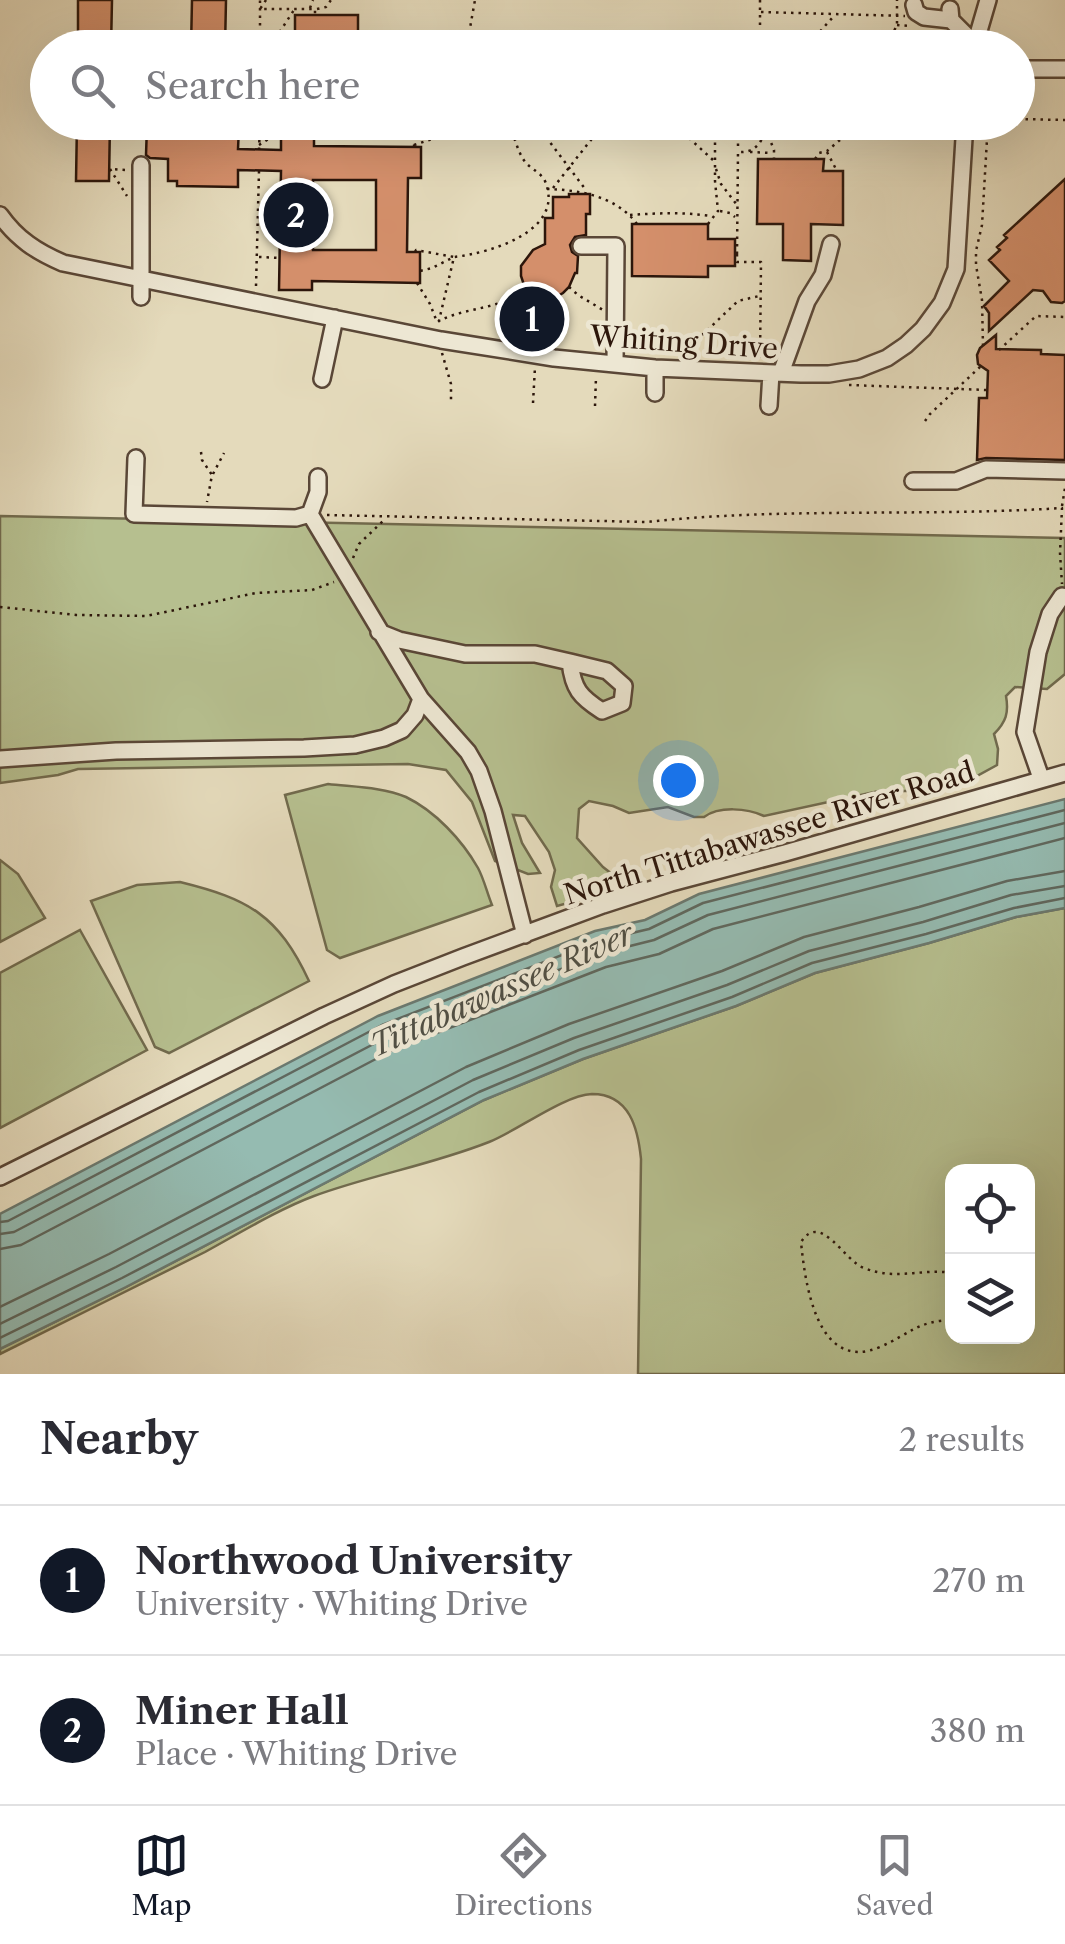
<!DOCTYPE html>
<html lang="en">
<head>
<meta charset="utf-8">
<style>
  :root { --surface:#fff; --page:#f7f7f7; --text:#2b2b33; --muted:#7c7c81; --line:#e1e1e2; --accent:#111827 }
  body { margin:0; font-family:"Libre Caslon Text",serif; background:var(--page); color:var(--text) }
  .controls { position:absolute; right:30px; bottom:30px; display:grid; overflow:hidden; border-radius:20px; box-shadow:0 10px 40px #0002 }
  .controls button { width:90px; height:90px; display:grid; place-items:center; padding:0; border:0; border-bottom:2px solid var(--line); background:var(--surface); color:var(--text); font:50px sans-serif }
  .you { position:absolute; left:678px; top:780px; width:35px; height:35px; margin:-25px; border:8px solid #fff; border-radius:50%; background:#1a73e8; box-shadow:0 0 0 15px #1a73e833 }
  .badge { display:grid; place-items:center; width:65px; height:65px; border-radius:50%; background:var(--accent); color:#fff; font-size:32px; font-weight:700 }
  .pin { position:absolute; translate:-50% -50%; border:5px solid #fff; box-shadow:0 2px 10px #0006 }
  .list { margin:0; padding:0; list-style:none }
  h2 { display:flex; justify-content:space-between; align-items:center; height:130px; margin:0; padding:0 40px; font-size:42px }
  h2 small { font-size:32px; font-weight:400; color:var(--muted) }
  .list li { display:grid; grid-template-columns:65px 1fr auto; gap:30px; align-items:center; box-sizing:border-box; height:150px; padding:0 40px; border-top:2px solid var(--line) }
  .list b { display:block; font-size:38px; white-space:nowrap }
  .list p { margin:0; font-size:32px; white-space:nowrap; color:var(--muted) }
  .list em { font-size:32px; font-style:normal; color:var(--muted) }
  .icon { flex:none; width:55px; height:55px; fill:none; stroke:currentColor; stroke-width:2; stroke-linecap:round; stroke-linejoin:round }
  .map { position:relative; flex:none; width:1065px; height:1374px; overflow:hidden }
  .search { position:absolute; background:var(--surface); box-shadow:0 10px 40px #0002; left:30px; right:30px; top:30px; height:110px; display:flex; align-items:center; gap:25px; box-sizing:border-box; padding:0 35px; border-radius:55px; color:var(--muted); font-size:38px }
  .sheet { height:430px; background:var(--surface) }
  nav { display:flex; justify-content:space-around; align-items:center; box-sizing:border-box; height:140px; border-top:2px solid var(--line); background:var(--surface); font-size:28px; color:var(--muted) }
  nav a { display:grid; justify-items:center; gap:5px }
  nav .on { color:var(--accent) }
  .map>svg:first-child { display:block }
  .green { fill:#b6bf8f; stroke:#716a4d; stroke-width:2.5; fill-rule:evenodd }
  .water { fill:#95bbb1; stroke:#6b796f; stroke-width:2.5 }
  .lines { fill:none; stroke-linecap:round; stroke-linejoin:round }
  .shore { stroke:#60685e; stroke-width:2.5 }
  .building { fill:#d48f6b; stroke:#2c160b; stroke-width:2.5; fill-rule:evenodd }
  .minor-casing { stroke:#5a4737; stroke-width:20 }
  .path { stroke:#2c160b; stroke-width:2.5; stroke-dasharray:2.5 5; stroke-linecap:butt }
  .minor { stroke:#ede7d3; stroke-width:15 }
  .labels { text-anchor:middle; stroke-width:9; stroke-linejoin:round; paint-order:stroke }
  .street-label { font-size:28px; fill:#2c160b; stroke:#ede7d3 }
  .water-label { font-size:30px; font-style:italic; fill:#515045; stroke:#ede7d3 }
</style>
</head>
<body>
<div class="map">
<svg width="1065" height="1374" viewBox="0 0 1065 1374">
  <rect width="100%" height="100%" fill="#e4dabb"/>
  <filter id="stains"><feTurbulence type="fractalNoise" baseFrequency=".002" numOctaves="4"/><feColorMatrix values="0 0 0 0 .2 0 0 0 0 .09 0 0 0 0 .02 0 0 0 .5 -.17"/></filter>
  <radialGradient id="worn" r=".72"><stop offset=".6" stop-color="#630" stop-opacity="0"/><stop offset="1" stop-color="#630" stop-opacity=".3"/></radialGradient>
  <path class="green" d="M 0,516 L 1065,538 L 1065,674 L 1047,689 L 1015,687 L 1006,696 C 1009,713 1006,722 994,734 L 998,749 L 997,765 L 975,777 L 939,785 L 907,791 L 879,791 L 764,816 C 747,808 719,806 704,817 L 694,817 L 668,807 L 629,813 L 613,806 L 589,801 L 579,809 L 577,838 L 603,867 L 621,881 L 616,890 L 557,906 L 551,887 L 555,870 L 549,852 L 525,816 L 513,815 L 522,843 L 540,873 L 528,874 L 495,861 L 472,802 L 446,770 L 408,764 L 78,769 L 58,775 L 0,783 Z
    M 328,784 C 353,787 382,787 406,797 C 435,811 462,840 478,868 C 484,879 487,893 492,905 L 340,958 L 327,950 L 285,795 Z
    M 0,860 L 18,874 L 45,918 L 0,942 Z
    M 180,882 C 249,899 278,915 309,981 L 169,1053 L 155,1047 L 91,901 L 137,885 Z
    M 1065,908 L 1065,1374 L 638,1374 L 641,1159 C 638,1129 630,1094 592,1094 C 564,1095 517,1131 489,1142 C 431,1165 371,1175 314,1196 C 279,1209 238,1234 205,1252 C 137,1286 68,1320 0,1354 L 0,1349 L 126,1287 L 484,1100 L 583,1059 L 736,1006 L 815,973 L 929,943 L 1016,917 ZM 952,1172 L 1028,1172 L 1028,1336 L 952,1336 Z
    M 80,930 L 147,1050 L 0,1128 L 0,973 Z"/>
  <path class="water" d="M 1065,799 L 1065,908 L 1016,917 L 929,943 L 815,973 L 736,1006 L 583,1059 L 484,1100 L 126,1287 L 0,1349 L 0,1214 L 378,1016 L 595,931 L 645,920 L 699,894 Z"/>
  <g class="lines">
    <path class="shore" d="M 0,1222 L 8,1221 L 382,1025 L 598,941 L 649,929 L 703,903 L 1065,810
      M 0,1234 L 14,1232 L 387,1037 L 602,953 L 654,940 L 708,915 L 1065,823
      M 0,1249 L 21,1245 L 393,1050 L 606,967 L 659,954 L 713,929 L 1065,838
      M 0,1307 L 109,1254 L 466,1067 L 569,1024 L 722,971 L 804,937 L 919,907 L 1007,881 L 1065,871
      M 0,1324 L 116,1267 L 473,1080 L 574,1038 L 727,985 L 809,951 L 923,922 L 1011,895 L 1065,886
      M 0,1338 L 122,1278 L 479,1092 L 579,1050 L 732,997 L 812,963 L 926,934 L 1014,908 L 1065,898"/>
  </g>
  <path class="building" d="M 78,0 L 112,0 L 111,48 L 78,48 Z
    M 192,0 L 226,0 L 225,48 L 191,48 Z
    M 295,15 L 358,15 L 358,48 L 295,48 Z
    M 861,37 L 918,37 L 911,48 L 845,48 Z
    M 77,122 L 110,122 L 109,181 L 76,181 Z
    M 201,122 L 217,122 L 217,127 L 239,127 L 238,149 L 281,150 L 281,134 L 314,135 L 314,146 L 421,147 L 421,178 L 408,178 L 407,252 L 420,252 L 420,283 L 312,281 L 312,290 L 279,290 L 281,171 L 238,170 L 238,187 L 177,186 L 177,181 L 168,181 L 168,159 L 150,158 L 146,155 L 147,126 L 201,127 ZM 313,180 L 376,180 L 376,250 L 313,250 Z
    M 758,159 L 824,159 L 823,171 L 843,171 L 843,225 L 811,224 L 811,261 L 783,260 L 783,224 L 757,224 Z
    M 1065,179 L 1065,301 L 1062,303 L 1051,302 L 1043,291 L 1033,290 L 989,331 L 989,313 L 984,306 L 1009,281 L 989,260 L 1000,250 L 997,247 L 1007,238 L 1004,235 Z
    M 569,194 L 590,194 L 590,214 L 586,214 L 586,235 L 575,237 L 570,245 L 572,252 L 578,256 L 577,273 L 575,273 L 569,287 L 563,293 L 554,298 L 541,298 L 525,288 L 521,276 L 521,266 L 533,250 L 545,244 L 545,218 L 553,218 L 553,197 L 569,197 Z
    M 632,224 L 708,224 L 708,239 L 735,239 L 735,266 L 708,266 L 708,277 L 632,276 Z
    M 996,335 L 996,349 L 1041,350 L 1041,354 L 1065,355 L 1065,460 L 986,458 L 977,460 L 979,398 L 987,398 L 988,371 L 978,364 L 977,355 L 980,348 Z"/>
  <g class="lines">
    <defs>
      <path id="minor" d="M 914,5 L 916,12 L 924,17 L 951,20
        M 950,9 L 951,20 L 974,43
        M 974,48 L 988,0
        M 1018,69 L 1065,69
        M 0,215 C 17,239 37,252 63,263 L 441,340 L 554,358 L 655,368 L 801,374 L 829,374 L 859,369 L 887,358 L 906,345 L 923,329 L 942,303 L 956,269 L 965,122
        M 581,246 L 616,246 L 615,364
        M 141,297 L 141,165
        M 781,373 L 807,301 L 823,275 L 831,244
        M 322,379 L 335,318
        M 655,393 L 655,368
        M 769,406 L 771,373
        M 136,458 L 134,514 L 296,518 L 310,514 L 318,492 L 318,477
        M 913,481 L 956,481 L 986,469 L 1065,471
        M 310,514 L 421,699 L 468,752 L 479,771 L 493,811 L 525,935
        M 379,632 L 399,640 L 465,654 L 535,654 L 570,662 C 573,689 580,697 602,711 L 622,703 L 624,686 L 607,671 L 570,662
        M 0,759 L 116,751 L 304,748 L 355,745 L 384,738 L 402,730 L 415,715 L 421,699
        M 1041,778 L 1025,732 L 1038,652 L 1050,614 L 1062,596
        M 0,1177 L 324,1016 L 394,984 L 463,957 L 603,905 L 671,883 L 785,853 L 1065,773"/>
    </defs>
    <use href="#minor" class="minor-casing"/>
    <path class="path" d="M 266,0 L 260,9 L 315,9 L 315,15
      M 760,0 L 760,48
      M 310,8 L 313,0
      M 317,9 L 326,7 L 331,0
      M 761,12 L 905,16
      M 897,25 L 910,26
      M 891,37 L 897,25 L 897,0
      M 260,48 L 260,0
      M 264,48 L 277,36 L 294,10
      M 473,48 L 470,28 L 475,0
      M 520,48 L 531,48
      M 805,48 L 834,16
      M 920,48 L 924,39 L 924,30
      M 939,48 L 940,34
      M 1018,119 L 1065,120
      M 513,122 L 513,135 L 715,137 L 728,122
      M 763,122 L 774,150 L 774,159
      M 539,134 L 539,122
      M 314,135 L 314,122
      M 546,137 L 586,190
      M 689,138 L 713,160
      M 259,145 L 267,140 L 283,122
      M 414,145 L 453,132 L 513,135 C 517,145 520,157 527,164 C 533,170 541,173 545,181 C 566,231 490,253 454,257 L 438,325
      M 414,147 L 415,122
      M 259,150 L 260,122
      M 750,152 L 772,153
      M 827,152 L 837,171
      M 815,159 L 819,153 L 827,151 L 861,122
      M 716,169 L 721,184 L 737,205
      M 125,170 L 110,169 L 127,196
      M 553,188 L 594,136
      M 547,189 C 580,190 616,196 637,224
      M 720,211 L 730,213 L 735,217
      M 630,215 C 658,213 683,212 711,216
      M 708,224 L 718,211 L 715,181 L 715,137 L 738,137 L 738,150
      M 415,252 L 416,250 L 454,257 L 432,268 L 420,271
      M 737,254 L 737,262 L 761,262 L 760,358
      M 737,254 L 738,152 C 755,153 762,143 766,128
      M 259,257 L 280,258
      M 417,283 L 430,304 L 437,322 C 466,306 500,311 527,288
      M 256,286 L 259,171
      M 569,287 L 578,295 L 603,310
      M 983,346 L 982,300 L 976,265 L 976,251 L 982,225 L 988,122
      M 999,350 L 1036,316 L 1065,317
      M 442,353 L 451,384 L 451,400
      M 680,356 L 738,301 L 759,296
      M 849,385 L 987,390
      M 533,403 L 535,367
      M 595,406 L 596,377
      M 925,421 L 930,414 L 981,366
      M 201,452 L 202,460 L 212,475 L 207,502
      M 213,474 L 224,453
      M 1062,506 L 1065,488
      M 327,515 L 647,522 C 784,507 924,517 1062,508 L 1060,553 L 1062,584
      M 353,558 L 359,544 L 385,519
      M 0,607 L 76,615 L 146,616 L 256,593 L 312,590 L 334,582
      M 952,1273 C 921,1268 897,1281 864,1268 C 844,1261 821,1211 801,1242 C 805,1283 817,1374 880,1347 C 910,1334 917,1321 952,1320
      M 1028,1325 L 1030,1323
      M 1021,1336 L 1022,1337"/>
    <use href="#minor" class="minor"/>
  </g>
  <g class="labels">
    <g class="street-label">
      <text transform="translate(684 342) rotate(4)" y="10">Whiting Drive</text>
      <text transform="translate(769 833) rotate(-17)" y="10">North Tittabawassee River Road</text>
    </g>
    <g class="water-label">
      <text transform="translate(502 990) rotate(-24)" y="10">Tittabawassee River</text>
    </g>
  </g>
  <rect width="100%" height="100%" filter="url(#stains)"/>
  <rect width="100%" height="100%" fill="url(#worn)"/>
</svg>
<div class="controls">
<button><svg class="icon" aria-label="locate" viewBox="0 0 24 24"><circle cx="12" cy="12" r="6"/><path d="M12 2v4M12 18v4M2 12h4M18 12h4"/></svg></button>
<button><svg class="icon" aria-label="layers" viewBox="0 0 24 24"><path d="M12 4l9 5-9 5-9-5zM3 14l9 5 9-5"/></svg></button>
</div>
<div class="you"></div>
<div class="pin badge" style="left:532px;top:319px">1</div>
<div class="pin badge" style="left:296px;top:215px">2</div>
<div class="search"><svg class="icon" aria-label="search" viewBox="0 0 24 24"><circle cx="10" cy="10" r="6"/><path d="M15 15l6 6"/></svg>Search here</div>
</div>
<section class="sheet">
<h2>Nearby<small>2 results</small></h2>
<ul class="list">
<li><span class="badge">1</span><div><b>Northwood University</b><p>University · Whiting Drive</p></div><em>270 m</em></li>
<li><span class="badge">2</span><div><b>Miner Hall</b><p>Place · Whiting Drive</p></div><em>380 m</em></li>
</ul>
</section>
<nav>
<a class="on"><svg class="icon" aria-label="map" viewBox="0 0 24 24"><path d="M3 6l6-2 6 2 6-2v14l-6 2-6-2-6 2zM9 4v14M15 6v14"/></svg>Map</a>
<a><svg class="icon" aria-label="directions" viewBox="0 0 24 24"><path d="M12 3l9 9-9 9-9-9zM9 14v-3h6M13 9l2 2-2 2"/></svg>Directions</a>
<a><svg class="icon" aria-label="saved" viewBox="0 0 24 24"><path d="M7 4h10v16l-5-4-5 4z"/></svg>Saved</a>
</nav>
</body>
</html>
